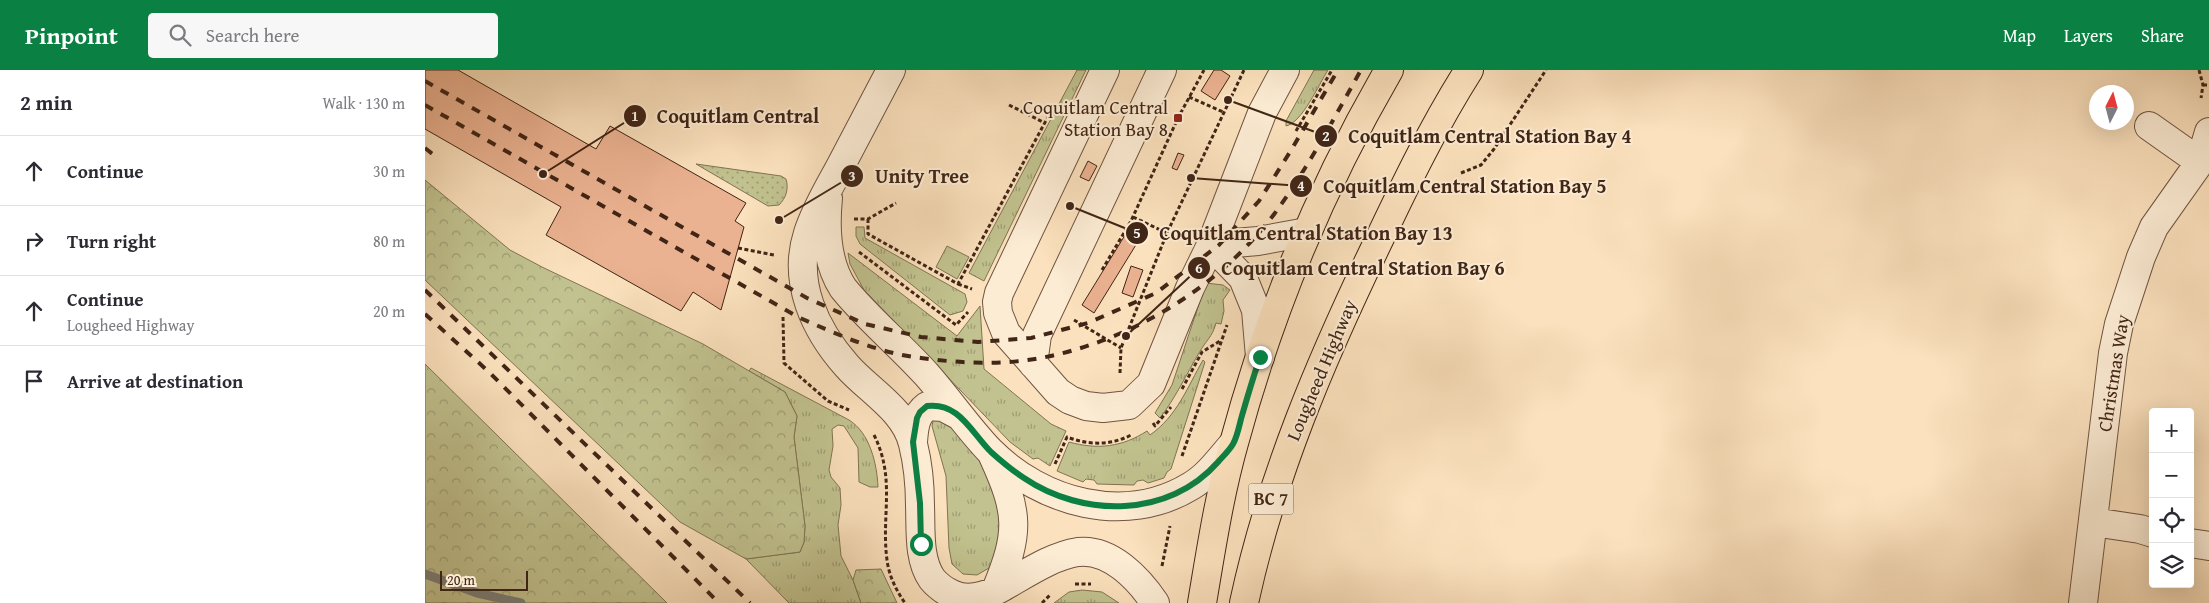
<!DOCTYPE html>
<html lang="en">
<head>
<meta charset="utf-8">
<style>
  :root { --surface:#fff; --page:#f7f7f7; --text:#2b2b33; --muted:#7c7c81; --line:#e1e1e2; --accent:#0b8043 }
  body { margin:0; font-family:"Gentium Book Plus",serif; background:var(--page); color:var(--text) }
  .controls { position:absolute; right:15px; bottom:15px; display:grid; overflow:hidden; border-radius:5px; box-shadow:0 5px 20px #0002 }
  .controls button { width:45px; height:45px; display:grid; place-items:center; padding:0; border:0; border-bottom:1px solid var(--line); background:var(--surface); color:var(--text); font:25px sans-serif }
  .compass { position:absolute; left:1664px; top:15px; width:45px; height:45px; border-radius:50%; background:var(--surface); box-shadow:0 5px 20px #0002; rotate:6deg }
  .scale { position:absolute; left:15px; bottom:12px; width:88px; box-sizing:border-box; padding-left:5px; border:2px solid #412516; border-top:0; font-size:14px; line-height:18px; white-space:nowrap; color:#412516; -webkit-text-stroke:4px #fcecd4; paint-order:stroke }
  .stop { position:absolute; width:15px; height:15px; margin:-11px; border:4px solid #0b8043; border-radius:50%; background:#fff }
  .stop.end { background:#0b8043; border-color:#fff; box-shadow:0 1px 5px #0008 }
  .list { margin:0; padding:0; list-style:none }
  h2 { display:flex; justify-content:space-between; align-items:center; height:65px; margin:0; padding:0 20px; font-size:21px }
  h2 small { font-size:16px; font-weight:400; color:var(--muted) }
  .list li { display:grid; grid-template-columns:32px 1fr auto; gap:15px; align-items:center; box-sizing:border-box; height:70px; padding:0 20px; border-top:1px solid var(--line) }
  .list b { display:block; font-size:19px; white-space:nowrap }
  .list p { margin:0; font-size:16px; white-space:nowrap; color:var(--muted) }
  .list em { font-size:16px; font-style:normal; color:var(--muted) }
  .icon { flex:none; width:28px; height:28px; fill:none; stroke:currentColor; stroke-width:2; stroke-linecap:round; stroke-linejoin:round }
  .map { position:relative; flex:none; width:1784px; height:533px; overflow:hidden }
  header { display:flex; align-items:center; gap:30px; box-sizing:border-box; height:70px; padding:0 25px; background:var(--accent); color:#fff }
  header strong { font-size:24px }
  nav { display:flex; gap:28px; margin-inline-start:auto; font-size:18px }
  .search { width:350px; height:45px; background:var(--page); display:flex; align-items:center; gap:12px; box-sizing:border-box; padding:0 18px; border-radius:5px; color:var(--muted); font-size:19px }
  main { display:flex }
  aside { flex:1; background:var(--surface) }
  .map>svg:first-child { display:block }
  .grass { fill:url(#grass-tufts); stroke:#817452 }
  .forest { fill:url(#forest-crowns); stroke:#817452 }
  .garden { fill:url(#garden-dots); stroke:#817452 }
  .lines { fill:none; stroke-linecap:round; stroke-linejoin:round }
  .stream { stroke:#7c7f79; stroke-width:9 }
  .building { fill:#ebb291; stroke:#412516 }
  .minor-casing { stroke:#705440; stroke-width:30 }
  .major-casing { stroke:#412516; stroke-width:30 }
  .path { stroke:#412516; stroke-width:3; stroke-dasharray:4 2.5; stroke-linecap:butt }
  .minor { stroke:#fcecd4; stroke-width:28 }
  .major { stroke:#fbe1bd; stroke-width:28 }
  .rail { stroke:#412516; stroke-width:4; stroke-dasharray:9 9; stroke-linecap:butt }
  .route { stroke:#0b8043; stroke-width:6 }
  .poi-dot { fill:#8f2418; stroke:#fcecd4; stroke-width:2 }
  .labels { text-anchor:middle; stroke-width:4; stroke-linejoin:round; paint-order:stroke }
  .shield { fill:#fcecd4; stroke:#79614f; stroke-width:1 }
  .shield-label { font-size:18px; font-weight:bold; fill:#412516 }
  .poi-label { font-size:19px; fill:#412516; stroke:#fcecd4; text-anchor:end }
  .street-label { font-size:19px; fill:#412516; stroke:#fcecd4 }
  .leader { fill:none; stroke:#412516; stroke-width:2 }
  .callout-dot { fill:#412516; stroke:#fcecd4; stroke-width:2 }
  .mark-label { font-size:15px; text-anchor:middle; font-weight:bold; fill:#fff }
  .callout-label { font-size:20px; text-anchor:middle; font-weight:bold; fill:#412516; stroke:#fcecd4; stroke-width:4; stroke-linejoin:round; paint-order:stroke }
</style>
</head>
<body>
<header>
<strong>Pinpoint</strong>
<div class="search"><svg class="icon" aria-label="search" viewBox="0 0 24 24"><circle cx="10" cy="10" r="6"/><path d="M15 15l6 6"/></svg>Search here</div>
<nav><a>Map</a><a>Layers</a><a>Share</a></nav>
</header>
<main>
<aside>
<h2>2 min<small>Walk · 130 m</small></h2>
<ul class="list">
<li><svg class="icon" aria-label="ahead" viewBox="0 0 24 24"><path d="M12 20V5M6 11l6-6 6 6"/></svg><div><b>Continue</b></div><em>30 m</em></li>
<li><svg class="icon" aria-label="right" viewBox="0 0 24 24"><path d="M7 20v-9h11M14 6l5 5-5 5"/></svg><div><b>Turn right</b></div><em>80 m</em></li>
<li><svg class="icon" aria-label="ahead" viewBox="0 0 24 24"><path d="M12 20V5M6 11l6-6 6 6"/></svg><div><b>Continue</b><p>Lougheed Highway</p></div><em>20 m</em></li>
<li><svg class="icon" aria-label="arrive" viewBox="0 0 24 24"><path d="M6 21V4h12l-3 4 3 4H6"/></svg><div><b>Arrive at destination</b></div></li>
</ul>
</aside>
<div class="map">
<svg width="1784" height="533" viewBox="0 0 1784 533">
  <defs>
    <pattern id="grass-tufts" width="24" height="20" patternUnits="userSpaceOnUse" patternTransform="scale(1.25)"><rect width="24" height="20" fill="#c1c28f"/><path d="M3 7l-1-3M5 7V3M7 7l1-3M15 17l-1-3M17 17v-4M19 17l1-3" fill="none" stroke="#9e9d74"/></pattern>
    <pattern id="forest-crowns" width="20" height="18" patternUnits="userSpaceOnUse" patternTransform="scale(1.25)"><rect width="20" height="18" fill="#c1c28f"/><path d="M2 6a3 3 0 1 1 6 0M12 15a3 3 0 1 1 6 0" fill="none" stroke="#9e9d74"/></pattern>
    <pattern id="garden-dots" width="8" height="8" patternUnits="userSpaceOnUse" patternTransform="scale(1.25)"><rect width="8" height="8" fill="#c1c28f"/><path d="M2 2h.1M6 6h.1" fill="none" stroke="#9e9d74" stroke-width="1.8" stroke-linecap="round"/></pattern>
  </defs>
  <rect width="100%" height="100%" fill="#fbe1bd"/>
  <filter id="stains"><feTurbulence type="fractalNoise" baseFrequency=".004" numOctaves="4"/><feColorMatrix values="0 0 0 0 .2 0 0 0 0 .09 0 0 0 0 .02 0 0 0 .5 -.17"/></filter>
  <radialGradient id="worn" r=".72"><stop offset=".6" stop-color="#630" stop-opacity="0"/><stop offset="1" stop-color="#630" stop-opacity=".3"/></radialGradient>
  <path class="grass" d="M 652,0 L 661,0 L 559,211 L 544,203 Z
    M 889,0 L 903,0 C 894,14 877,53 861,56 L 861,51 Z
    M 431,157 L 439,157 L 440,168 L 540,224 L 542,232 L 538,241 L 525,245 L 435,174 L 431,166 Z
    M 522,176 L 544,187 L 532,209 L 511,197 Z
    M 423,183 L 532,266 L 555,236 L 559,299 L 626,354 L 641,361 L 625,396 L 613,388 L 608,389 L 585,372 L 439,220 L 425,194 Z
    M 781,213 L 798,215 L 805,220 L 798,230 L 799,241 L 796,254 L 791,253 C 787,268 781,270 774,283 C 761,305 751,327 735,348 L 730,343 L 747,315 Z
    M 778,290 L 780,292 L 746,399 L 742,402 L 739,408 L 723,413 L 718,410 L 712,411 L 709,415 L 672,414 L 669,410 L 661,409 L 658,412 L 632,401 L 644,372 C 673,380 697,377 722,361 L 725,365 C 752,346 762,318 778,290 Z
    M 326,298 L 424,350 C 445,363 452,394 453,417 L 445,417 L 434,412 L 433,378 L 419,356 L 413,355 L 407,359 L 408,376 L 404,400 L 406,407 L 415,418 L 416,435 L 413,455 L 416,486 L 428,510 L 436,533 L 364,533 L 321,489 L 375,482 L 379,472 L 380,456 L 369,367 L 372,346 L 360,322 L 324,301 Z
    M 511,348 L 518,348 L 549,380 L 558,396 L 573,435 L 577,462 L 567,493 L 564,498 L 552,505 L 538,504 L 527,494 L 524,478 L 521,406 L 507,356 L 508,351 Z
    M 657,520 L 677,522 L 694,533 L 629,533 L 644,522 Z"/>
  <path class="forest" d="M 0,110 L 85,180 L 117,197 L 278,274 L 360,322 L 372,346 L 369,367 L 380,456 L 379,472 L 375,482 L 321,489 L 255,452 L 0,210 Z
    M 0,294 L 242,533 L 0,533 Z
    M 456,499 L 472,533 L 436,533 L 428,510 L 431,500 Z"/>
  <path class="garden" d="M 271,94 L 356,106 L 361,109 C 364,119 361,128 354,135 L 343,136 Z"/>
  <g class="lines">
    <path class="stream" d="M 0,504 L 52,523 L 96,533"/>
  </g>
  <path class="building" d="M 0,0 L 33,0 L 171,79 L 185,56 L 321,133 L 310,151 L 319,157 L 296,240 L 268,222 L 256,241 L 121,165 L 136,137 L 0,59 Z
    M 789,0 L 796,0 L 805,6 L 790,30 L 776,21 Z
    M 753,83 L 759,85 L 752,100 L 747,98 Z
    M 663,91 L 672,96 L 664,111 L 655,107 Z
    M 705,157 L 717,165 L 669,243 L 657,235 Z
    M 706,196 L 718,200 L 708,227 L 697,223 Z"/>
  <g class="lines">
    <defs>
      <path id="minor" d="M 466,0 C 449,33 431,66 414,99 C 403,119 390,141 383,163 C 367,212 390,260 422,296 C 444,321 480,340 488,374 C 493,394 495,416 495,436 C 496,459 493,489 507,509 C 512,515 520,521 527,524 C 542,532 560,526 574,519 C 598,506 626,486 653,482 C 685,478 714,509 730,533
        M 680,0 L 574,223 L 572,232 L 573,243 L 581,263 L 633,322 L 645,330 L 661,336 L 678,338 L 704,335 L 726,314 L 765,218 L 786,175 L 837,43 L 860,0
        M 1724,56 L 1775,92
        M 403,128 C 400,158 401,192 418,218 C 443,249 475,275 502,305 C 524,330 542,357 565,381 C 617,433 700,456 766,416 C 783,406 795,389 808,374
        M 786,175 L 818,208 L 831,240 L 835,287
        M 786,175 L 833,171 L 882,162
        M 608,294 L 612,265 L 737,0
        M 488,372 C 489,358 490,345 502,336 L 518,337 L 535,346
        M 568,386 C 594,443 595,462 571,520
        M 1668,452 L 1715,459 L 1728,463
        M 1765,473 L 1784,476
        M 1658,533 L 1688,283 L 1694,254 L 1716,187 L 1729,157 L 1775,92 L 1784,62"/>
      <path id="major" d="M 777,533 C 786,480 794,426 809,373 C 844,243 896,117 964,0
        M 819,533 C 846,407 896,290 952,174 C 980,115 1009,55 1044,0"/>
    </defs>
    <use href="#minor" class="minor-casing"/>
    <use href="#major" class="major-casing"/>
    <path class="path" d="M 1774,0 L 1778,15 L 1776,28
      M 1778,15 L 1784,15
      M 764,27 L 798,42
      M 584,35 L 620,53
      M 871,61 L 907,0
      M 1036,103 L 1056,95 L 1069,79 L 1121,0
      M 708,147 L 742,163
      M 429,149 L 443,149 L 471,133
      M 443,149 L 443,164 L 533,214 L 624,45
      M 313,178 L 349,185
      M 434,182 L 531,255 L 543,242
      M 677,200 L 706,151 L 753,48 L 779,0
      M 533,214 L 547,219
      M 358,247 L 359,293 L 403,331 L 424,340
      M 649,250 L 696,278
      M 695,303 L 696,278 L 742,163 L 819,0
      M 757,319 L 777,282 L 795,271
      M 728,353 L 730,356 L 746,337
      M 449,365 C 471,409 456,445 462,490 C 464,506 471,520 480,533
      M 757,386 L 802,255
      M 630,394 L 642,367 C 663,375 685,376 706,365
      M 737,496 L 745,456
      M 650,514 L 666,514
      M 617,533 L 626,524"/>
    <use href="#minor" class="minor"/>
    <use href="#major" class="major"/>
    <path class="rail" d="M 0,11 L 382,228 L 440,254 L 496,267 L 553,272 L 606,268 L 663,253 L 731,223 L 794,175 L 834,131 L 865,82 L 913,0
      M 0,35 L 375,248 C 414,265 453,283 496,288 C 533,293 573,295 610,289 C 703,273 793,219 850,143 C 883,98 909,48 936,0
      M 0,78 L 10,86
      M 0,220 L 325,533
      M 0,244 L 64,302 L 294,533"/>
  </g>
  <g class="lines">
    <path class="route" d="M 496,474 L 495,433 L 488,372 L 492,348 L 495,342 L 502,336 C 534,332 546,362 566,382 C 576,391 588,401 599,408 C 658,448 744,448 793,392 C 798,386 804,381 808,374 C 812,367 814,357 816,349 C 822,328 828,308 835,287"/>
  </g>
  <rect class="poi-dot" x="748" y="43" width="10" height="10" rx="2.5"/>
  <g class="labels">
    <rect class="shield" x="823.5" y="413.5" width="45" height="31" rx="4"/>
    <g class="shield-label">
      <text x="846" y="435">BC 7</text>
    </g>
    <g class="poi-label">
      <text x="743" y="44">Coquitlam Central<tspan x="743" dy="22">Station Bay 8</tspan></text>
    </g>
    <g class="street-label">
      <text transform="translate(896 300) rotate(-67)" y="7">Lougheed Highway</text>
      <text transform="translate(1688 303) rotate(-81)" y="7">Christmas Way</text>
    </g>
  </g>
  <path class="leader" d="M118 104L210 46M803 30L901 66M354 150L427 106M766 108L876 116M645 136L712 163M701 266L774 198"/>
  <g class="callout-dot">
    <circle cx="118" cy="104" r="5"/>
    <circle cx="803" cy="30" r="5"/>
    <circle cx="354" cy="150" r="5"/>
    <circle cx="766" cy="108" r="5"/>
    <circle cx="645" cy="136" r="5"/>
    <circle cx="701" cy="266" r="5"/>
    <circle cx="210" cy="46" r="12"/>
    <circle cx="901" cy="66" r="12"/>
    <circle cx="427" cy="106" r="12"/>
    <circle cx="876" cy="116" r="12"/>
    <circle cx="712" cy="163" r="12"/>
    <circle cx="774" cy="198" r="12"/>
  </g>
  <g class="mark-label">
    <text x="210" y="51">1</text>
    <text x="901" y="71">2</text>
    <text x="427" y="111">3</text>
    <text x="876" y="121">4</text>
    <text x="712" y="168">5</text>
    <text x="774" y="203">6</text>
  </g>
  <g class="callout-label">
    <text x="313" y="53">Coquitlam Central</text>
    <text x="1065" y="73">Coquitlam Central Station Bay 4</text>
    <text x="497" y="113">Unity Tree</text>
    <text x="1040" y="123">Coquitlam Central Station Bay 5</text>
    <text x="881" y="170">Coquitlam Central Station Bay 13</text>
    <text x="938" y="205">Coquitlam Central Station Bay 6</text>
  </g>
  <rect width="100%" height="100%" filter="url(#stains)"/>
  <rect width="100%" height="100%" fill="url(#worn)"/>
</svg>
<div class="controls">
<button>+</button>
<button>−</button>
<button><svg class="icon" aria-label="locate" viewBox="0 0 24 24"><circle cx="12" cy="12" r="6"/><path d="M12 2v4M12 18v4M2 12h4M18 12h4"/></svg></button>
<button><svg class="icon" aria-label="layers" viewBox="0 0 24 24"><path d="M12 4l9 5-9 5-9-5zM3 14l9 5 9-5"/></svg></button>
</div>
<svg class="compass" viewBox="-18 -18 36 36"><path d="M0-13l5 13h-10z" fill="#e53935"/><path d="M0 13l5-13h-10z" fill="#7c7c81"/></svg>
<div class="scale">20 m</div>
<div class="stop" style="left:496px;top:474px"></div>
<div class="stop end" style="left:835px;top:287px"></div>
</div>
</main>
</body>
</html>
